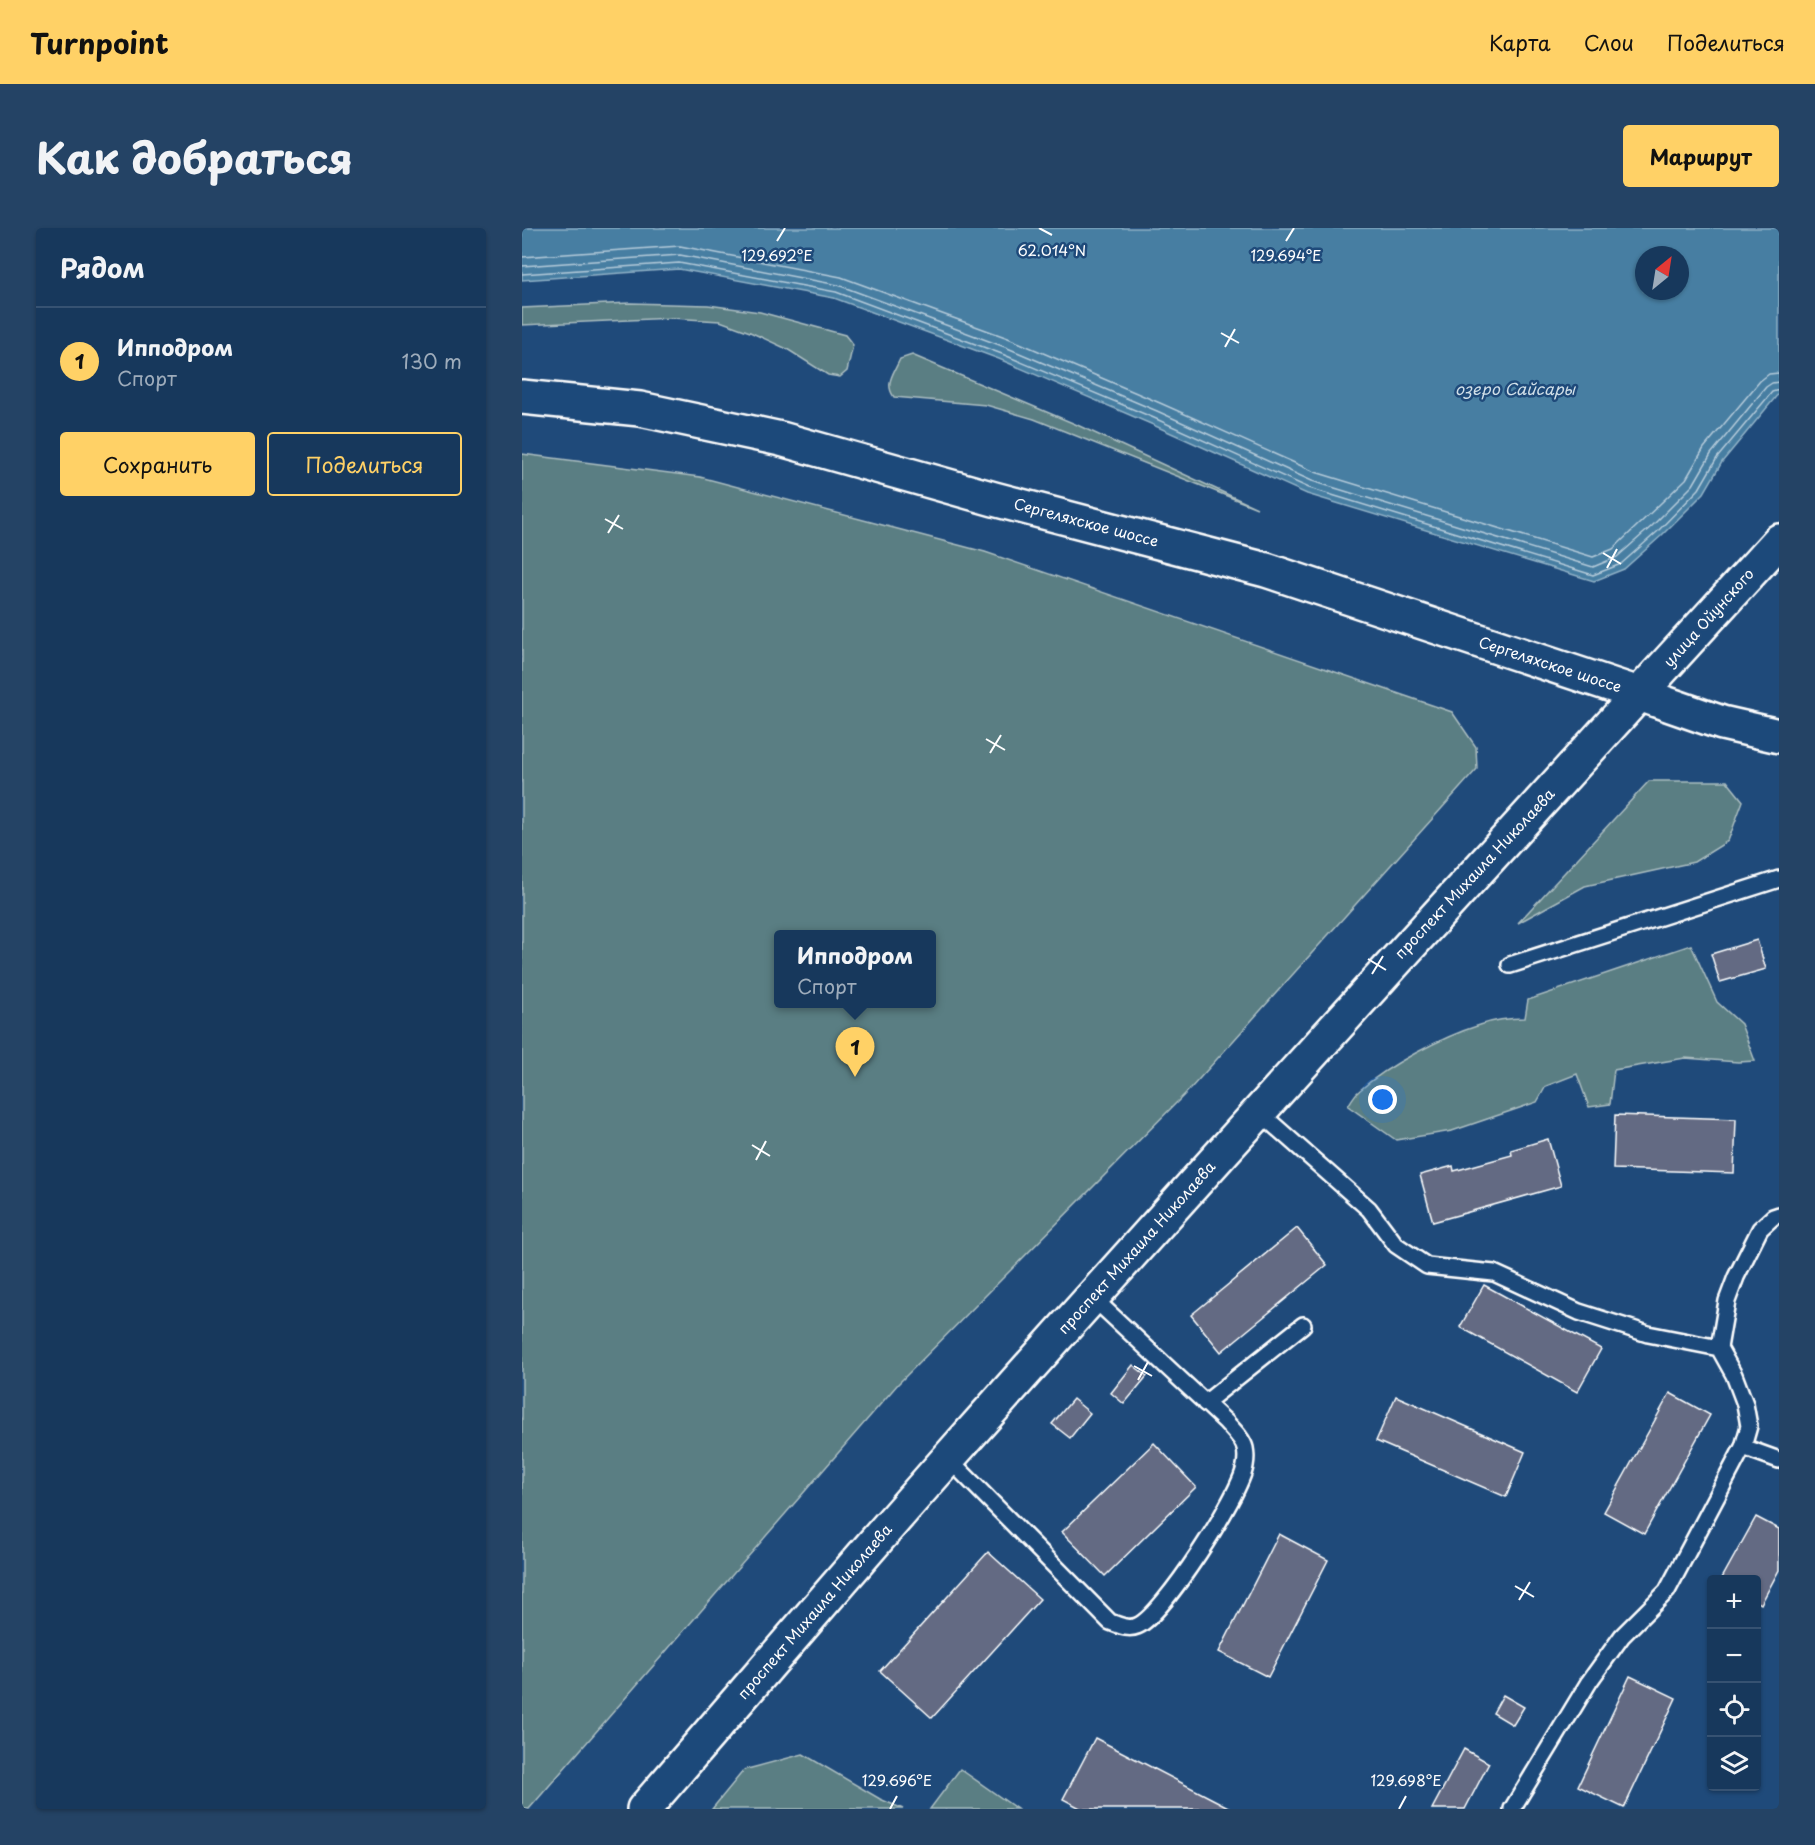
<!DOCTYPE html>
<html lang="ru">
<head>
<meta charset="utf-8">
<style>
  :root { --surface:#17385c; --page:#244365; --text:#f1f3f6; --muted:#9eacbb; --line:#365272; --accent:#ffd166 }
  body { margin:0; font-family:"Playpen Sans",sans-serif; background:var(--page); color:var(--text) }
  .controls { position:absolute; right:18px; bottom:18px; display:grid; overflow:hidden; border-radius:6px; box-shadow:0 2px 4px #0004 }
  .controls button { width:54px; height:54px; display:grid; place-items:center; padding:0; border:0; border-bottom:2px solid var(--line); background:var(--surface); color:var(--text); font:30px sans-serif }
  .compass { position:absolute; left:1113px; top:18px; width:54px; height:54px; border-radius:50%; background:var(--surface); box-shadow:0 2px 4px #0004; rotate:30deg }
  .you { position:absolute; left:861px; top:872px; width:21px; height:21px; margin:-15px; border:4px solid #fff; border-radius:50%; background:#1a73e8; box-shadow:0 0 0 9px #1a73e833 }
  .badge { display:grid; place-items:center; width:39px; height:39px; border-radius:50%; background:var(--accent); color:#111; font-size:20px; font-weight:700 }
  .pin { position:absolute; translate:-50% -50px; filter:drop-shadow(0 2px 3px #0008) }
  .pin::after { content:''; position:absolute; top:32px; width:21px; height:18px; background:inherit; clip-path:polygon(0 0,100% 0,50% 100%) }
  .popup { position:absolute; left:252px; top:702px; width:162px; height:78px; box-sizing:border-box; display:grid; place-content:center; border-radius:6px; background:var(--surface); filter:drop-shadow(0 2px 4px #0005); font-size:20px; white-space:nowrap; color:var(--muted) }
  .popup b { font-size:22px; color:var(--text) }
  .popup::after { content:''; position:absolute; left:50%; top:100%; margin-left:-12px; border:12px solid transparent; border-top-color:var(--surface) }
  .list { margin:0; padding:0; list-style:none }
  h2 { display:flex; justify-content:space-between; align-items:center; height:78px; margin:0; padding:0 24px; font-size:26px }
  h2 small { font-size:20px; font-weight:400; color:var(--muted) }
  .list li { display:grid; grid-template-columns:39px 1fr auto; gap:18px; align-items:center; box-sizing:border-box; height:108px; padding:0 24px; border-top:2px solid var(--line) }
  .list b { display:block; font-size:22px; white-space:nowrap }
  .list p { margin:0; font-size:20px; white-space:nowrap; color:var(--muted) }
  .list em { font-size:20px; font-style:normal; color:var(--muted) }
  .actions { display:flex; gap:12px; padding:18px 24px }
  .actions a { flex:1; padding:14px 0; border:2px solid var(--accent); border-radius:6px; text-align:center; font-size:21px; color:var(--accent) }
  .actions .main { background:var(--accent); color:#111 }
  .icon { flex:none; width:33px; height:33px; fill:none; stroke:currentColor; stroke-width:2; stroke-linecap:round; stroke-linejoin:round }
  .map { position:relative; flex:none; width:1257px; height:1581px; overflow:hidden; border-radius:6px }
  header { display:flex; align-items:center; gap:36px; box-sizing:border-box; height:84px; padding:0 30px; background:var(--accent); color:#111 }
  header strong { font-size:28px }
  nav { display:flex; gap:33px; margin-inline-start:auto; font-size:21px }
  .intro { display:flex; align-items:center; justify-content:space-between; box-sizing:border-box; height:144px; padding:0 36px }
  h1 { margin:0; font-size:42px }
  .button { padding:15px 27px; border-radius:6px; background:var(--accent); color:#111; font-size:21px; font-weight:700 }
  main { display:flex; gap:36px; padding:0 36px }
  aside { flex:1; background:var(--surface); border-radius:6px; box-shadow:0 2px 4px #0004 }
  .map>svg:first-child { display:block }
  .green { fill:#5a7e83; stroke:#acbec1; stroke-width:1.5; fill-rule:evenodd }
  .water { fill:#477ea2; stroke:#91b2c7; stroke-width:1.5; fill-rule:evenodd }
  .lines { fill:none; stroke-linecap:round; stroke-linejoin:round }
  .shore { stroke:#b5cbda; stroke-width:1.5 }
  .building { fill:#636b83; stroke:#fff; stroke-width:1.5 }
  .lane-casing { stroke:#fff; stroke-width:20 }
  .secondary-casing { stroke:#fff; stroke-width:38 }
  .primary-casing { stroke:#fff; stroke-width:38 }
  .lane { stroke:#1f4a7a; stroke-width:15 }
  .secondary { stroke:#1f4a7a; stroke-width:33 }
  .primary { stroke:#1f4a7a; stroke-width:33 }
  .ticks { fill:none; stroke:#fff; stroke-width:2 }
  .labels { text-anchor:middle; stroke-width:5; stroke-linejoin:round; paint-order:stroke }
  .street-label { font-size:15px; fill:#fff; stroke:#1f4a7a }
  .water-label { font-size:16px; font-style:italic; fill:#d1dfe8; stroke:#1f4a7a }
  .ticks-label { font-size:15px; text-anchor:middle; fill:#fff; stroke:#1f4a7a; stroke-width:5; stroke-linejoin:round; paint-order:stroke }
</style>
</head>
<body>
<header>
<strong>Turnpoint</strong>
<nav><a>Карта</a><a>Слои</a><a>Поделиться</a></nav>
</header>
<div class="intro"><h1>Как добраться</h1><a class="button">Маршрут</a></div>
<main>
<aside>
<h2>Рядом<small></small></h2>
<ul class="list">
<li><span class="badge">1</span><div><b>Ипподром</b><p>Спорт</p></div><em>130 m</em></li>
</ul>
<div class="actions"><a class="main">Сохранить</a><a>Поделиться</a></div>
</aside>
<div class="map">
<svg width="1257" height="1581" viewBox="0 0 1257 1581">
  <rect width="100%" height="100%" fill="#1f4a7a"/>
  <filter id="ink" filterUnits="userSpaceOnUse"><feTurbulence type="fractalNoise" baseFrequency=".0167" numOctaves="2"/><feDisplacementMap in="SourceGraphic" scale="12" xChannelSelector="R" yChannelSelector="G"/><feConvolveMatrix kernelMatrix="1 2 1 2 8 2 1 2 1" color-interpolation-filters="sRGB"/></filter>
  <g filter="url(#ink)">
    <path class="green" d="M 108,75 L 186,77 L 238,84 L 323,107 L 331,117 L 325,143 L 318,149 L 306,147 L 265,121 L 228,104 L 198,93 L 150,90 L 0,97 L 0,80 Z
      M 390,127 L 553,196 L 735,280 L 512,191 L 464,177 L 372,169 C 362,156 372,145 378,131 Z
      M 0,226 L 178,249 L 463,324 L 930,484 L 954,519 L 955,541 L 669,860 L 376,1156 L 7,1581 L 0,1581 ZM 256,706 L 410,706 L 410,776 L 256,776 Z
      M 1127,553 L 1205,553 L 1221,573 L 1206,613 L 1172,634 L 1063,658 L 996,695 Z
      M 1169,717 L 1195,774 L 1219,796 L 1233,833 L 1216,834 L 1163,830 L 1092,842 L 1088,876 L 1067,879 L 1055,846 L 1024,858 L 1015,874 L 930,903 L 874,912 L 826,878 C 829,873 832,867 837,863 C 866,837 920,809 958,797 C 972,792 988,790 1003,790 L 1006,772 Z
      M 281,1526 L 358,1571 L 381,1581 L 190,1581 L 222,1542 Z
      M 438,1541 L 495,1581 L 408,1581 Z"/>
    <path class="water" d="M 0,0 L 1257,0 L 1257,165 L 1200,234 L 1182,265 L 1139,308 L 1102,341 L 1072,353 L 785,266 L 629,196 L 477,131 L 312,70 L 157,41 L 0,52 ZM 1122,27 L 1158,27 L 1158,63 L 1122,63 Z"/>
    <g class="lines">
      <path class="shore" d="M 0,29 L 158,18 L 319,49 L 486,110 L 638,175 L 793,244 L 1071,329 L 1091,321 L 1164,251 L 1182,220 L 1238,153 L 1247,146 L 1257,145
        M 0,38 L 158,27 L 316,57 L 483,119 L 635,183 L 790,253 L 1071,339 L 1095,329 L 1130,298 L 1171,257 L 1189,226 L 1244,159 L 1250,155 L 1257,154
        M 0,46 L 157,35 L 314,64 L 480,126 L 632,190 L 787,260 L 1071,347 L 1099,336 L 1135,304 L 1177,261 L 1195,230 L 1250,164 L 1257,162"/>
    </g>
    <path class="building" d="M 1235,712 L 1244,741 L 1198,754 L 1189,726 Z
      M 1093,887 L 1214,891 L 1212,945 L 1091,941 Z
      M 1026,911 L 1039,958 L 911,994 L 898,947 L 931,938 L 932,943 L 990,927 L 989,922 Z
      M 775,1000 L 805,1037 L 699,1124 L 669,1087 Z
      M 962,1057 L 1079,1121 L 1055,1164 L 938,1099 Z
      M 611,1137 L 625,1148 L 602,1176 L 589,1165 Z
      M 1148,1165 L 1188,1187 L 1122,1306 L 1082,1284 Z
      M 874,1168 L 1003,1224 L 984,1269 L 854,1213 Z
      M 551,1171 L 568,1185 L 548,1210 L 530,1196 Z
      M 632,1215 L 674,1259 L 583,1348 L 540,1304 Z
      M 1234,1289 L 1257,1301 L 1257,1342 L 1239,1376 L 1234,1373 L 1234,1352 L 1199,1352 Z
      M 757,1306 L 806,1332 L 746,1449 L 697,1424 Z
      M 466,1324 L 518,1371 L 410,1490 L 358,1443 Z
      M 1108,1448 L 1154,1470 L 1102,1580 L 1056,1558 Z
      M 981,1467 L 1002,1479 L 991,1497 L 971,1485 Z
      M 573,1510 L 710,1581 L 560,1581 L 541,1571 Z
      M 942,1521 L 967,1535 L 943,1581 L 910,1581 Z"/>
    <g class="lines">
      <defs>
        <path id="lane" d="M 988,737 L 1257,651
          M 737,884 L 847,981 L 874,1017 L 905,1038 L 972,1045 L 1057,1084 L 1126,1106 L 1197,1120
          M 683,1175 L 781,1097
          M 1221,1219 L 1257,1232
          M 426,1230 L 588,1394 C 597,1397 606,1402 615,1398 C 640,1389 719,1266 723,1238 C 724,1233 724,1225 723,1220 C 721,1211 710,1201 704,1194 L 570,1069
          M 990,1581 L 1067,1454 L 1100,1408 L 1145,1363 L 1221,1219 L 1227,1198 L 1223,1176 L 1212,1147 L 1197,1120 L 1205,1073 L 1214,1049 L 1238,1001 L 1251,989 L 1257,987"/>
        <path id="secondary" d="M 1117,466 L 1200,495 L 1257,508"/>
        <path id="primary" d="M 0,169 L 118,181 L 259,211 L 472,271 L 744,342 L 1117,466
          M 122,1581 C 225,1463 326,1343 430,1226 C 703,919 980,616 1257,313"/>
      </defs>
      <use href="#lane" class="lane-casing"/>
      <use href="#secondary" class="secondary-casing"/>
      <use href="#primary" class="primary-casing"/>
      <use href="#lane" class="lane"/>
      <use href="#secondary" class="secondary"/>
      <use href="#primary" class="primary"/>
    </g>
  </g>
  <path class="ticks" d="M 517,0 L 530,7M 255,13 L 263,0M 764,13 L 772,0M 699,105 L 717,115M 703,119 L 713,101M 83,291 L 101,301M 86,305 L 97,287M 1081,325 L 1099,336M 1085,340 L 1095,321M 464,511 L 483,522M 468,525 L 479,507M 846,731 L 864,742M 850,746 L 861,728M 230,917 L 248,928M 234,932 L 244,913M 612,1138 L 630,1148M 616,1152 L 626,1134M 993,1358 L 1012,1369M 997,1372 L 1008,1354M 368,1581 L 375,1568M 877,1581 L 884,1568"/>
  <g class="labels">
    <g class="street-label">
      <text transform="translate(564 295) rotate(15)" y="5">Сергеляхское шоссе</text>
      <text transform="translate(1187 390) rotate(-48)" y="5">улица Ойунского</text>
      <text transform="translate(1028 437) rotate(18)" y="5">Сергеляхское шоссе</text>
      <text transform="translate(953 646) rotate(-47)" y="5">проспект Михаила Николаева</text>
      <text transform="translate(615 1020) rotate(-48)" y="5">проспект Михаила Николаева</text>
      <text transform="translate(293 1384) rotate(-49)" y="5">проспект Михаила Николаева</text>
    </g>
    <g class="water-label">
      <text x="993" y="167">озеро Сайсары</text>
    </g>
  </g>
  <g class="ticks-label">
    <text x="530" y="28">62.014°N</text>
    <text x="255" y="33">129.692°E</text>
    <text x="764" y="33">129.694°E</text>
    <text x="375" y="1558">129.696°E</text>
    <text x="884" y="1558">129.698°E</text>
  </g>
</svg>
<div class="controls">
<button>+</button>
<button>−</button>
<button><svg class="icon" aria-label="locate" viewBox="0 0 24 24"><circle cx="12" cy="12" r="6"/><path d="M12 2v4M12 18v4M2 12h4M18 12h4"/></svg></button>
<button><svg class="icon" aria-label="layers" viewBox="0 0 24 24"><path d="M12 4l9 5-9 5-9-5zM3 14l9 5 9-5"/></svg></button>
</div>
<svg class="compass" viewBox="-18 -18 36 36"><path d="M0-13l5 13h-10z" fill="#e53935"/><path d="M0 13l5-13h-10z" fill="#9eacbb"/></svg>
<div class="you"></div>
<div class="pin badge" style="left:333px;top:849px">1</div>
<div class="popup"><b>Ипподром</b>Спорт</div>
</div>
</main>
</body>
</html>
